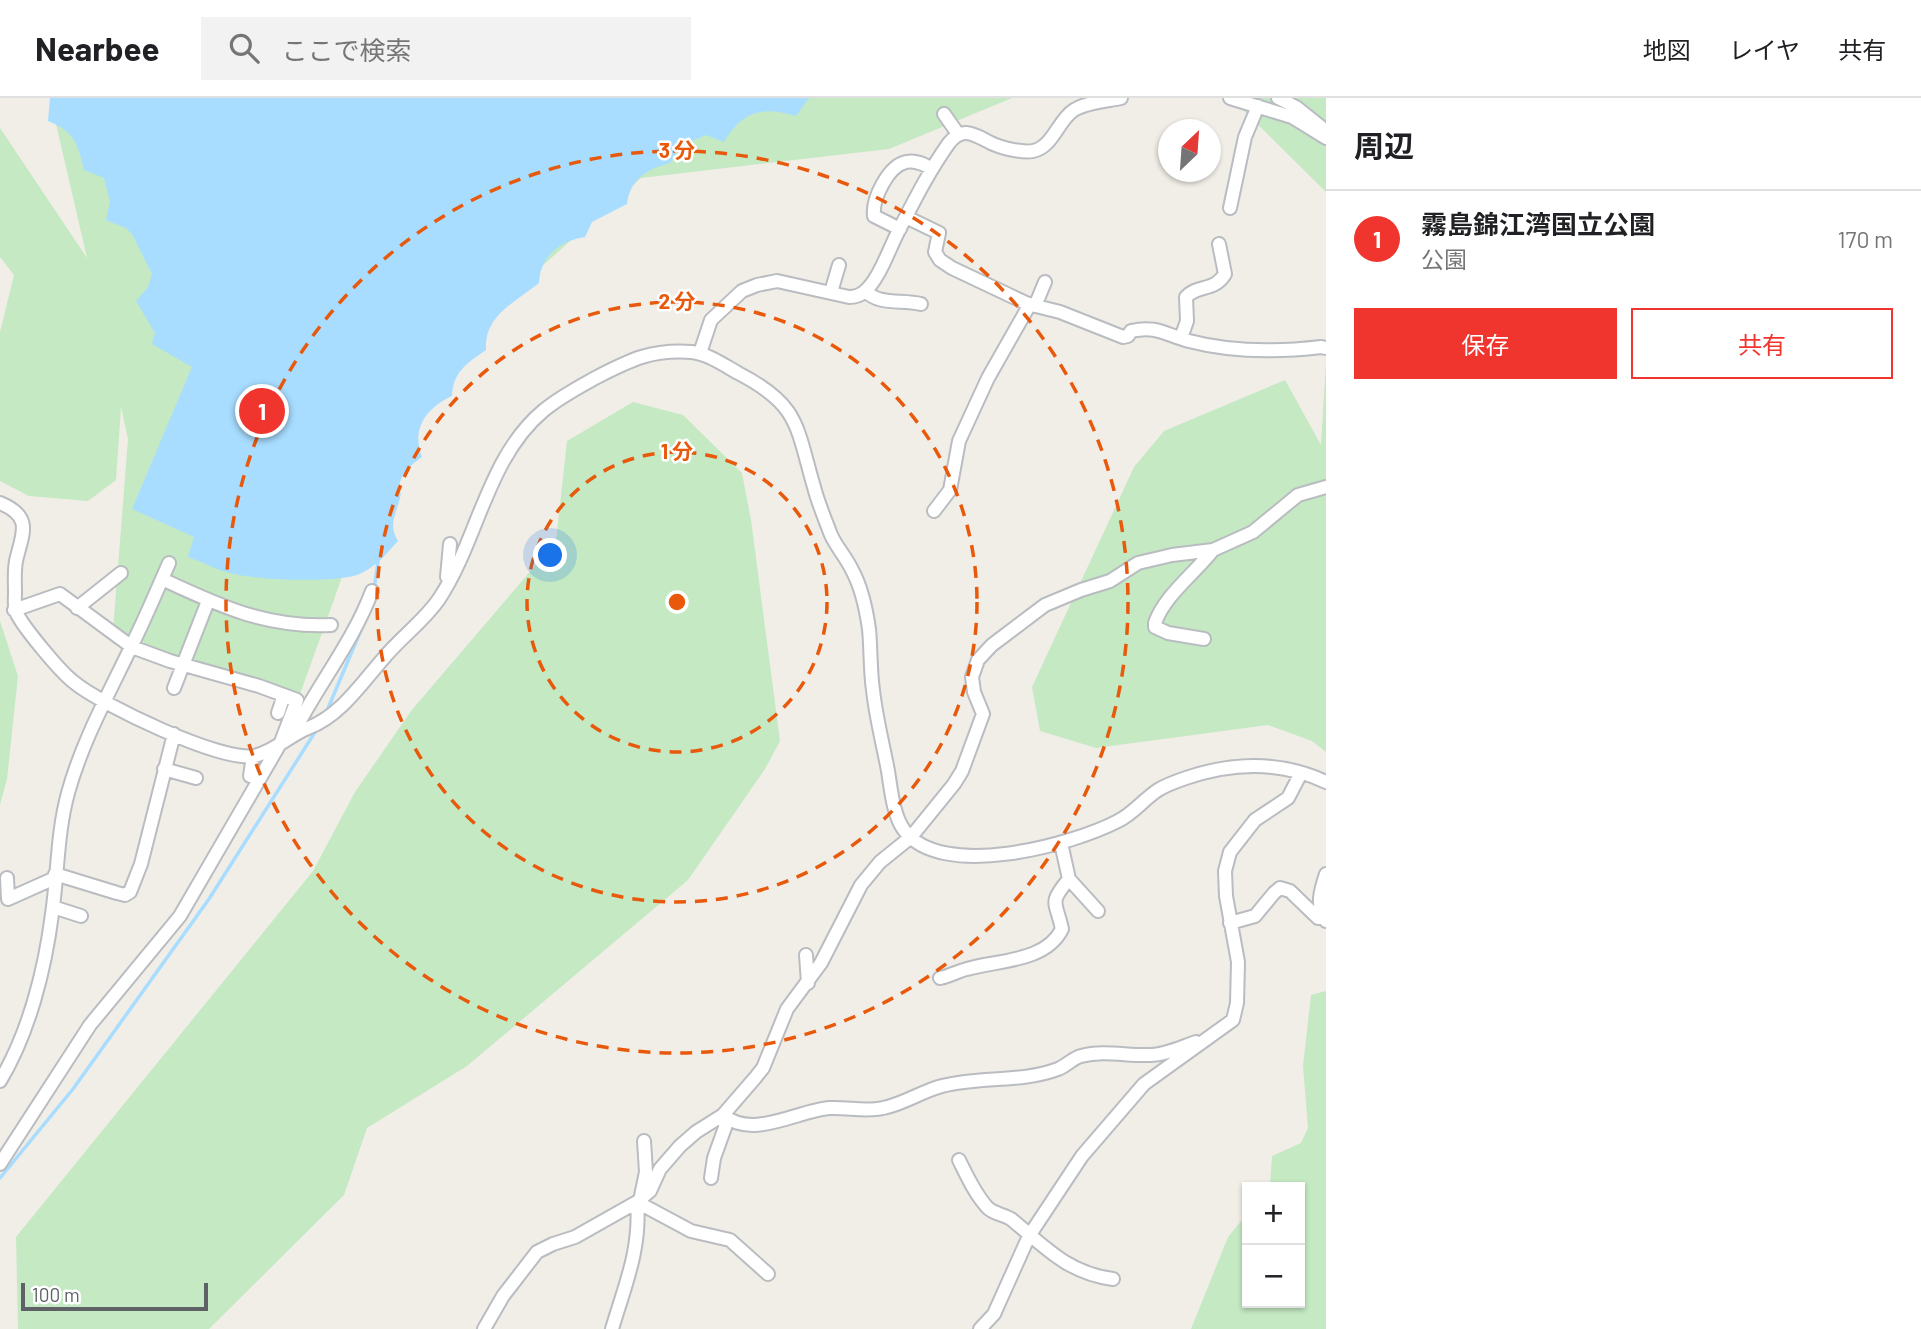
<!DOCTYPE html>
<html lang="ja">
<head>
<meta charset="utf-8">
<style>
  :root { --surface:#fff; --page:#f2f2f2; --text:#202124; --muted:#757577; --line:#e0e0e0; --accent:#f0352e }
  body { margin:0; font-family:Barlow,"Noto Sans JP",sans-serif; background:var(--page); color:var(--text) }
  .controls { position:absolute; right:21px; bottom:21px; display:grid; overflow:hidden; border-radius:0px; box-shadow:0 2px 5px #0004 }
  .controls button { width:63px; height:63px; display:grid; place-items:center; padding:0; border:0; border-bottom:2px solid var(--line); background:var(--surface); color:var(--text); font:35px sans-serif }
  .compass { position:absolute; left:1158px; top:21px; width:63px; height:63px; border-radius:50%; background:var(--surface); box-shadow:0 2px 5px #0004; rotate:25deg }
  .scale { position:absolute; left:21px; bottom:18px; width:187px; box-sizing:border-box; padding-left:7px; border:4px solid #5e6267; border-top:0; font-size:19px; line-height:24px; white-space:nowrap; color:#5e6267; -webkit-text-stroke:5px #fff; paint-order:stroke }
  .you { position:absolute; left:551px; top:458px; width:24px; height:24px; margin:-18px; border:5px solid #fff; border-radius:50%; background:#1a73e8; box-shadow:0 0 0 10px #1a73e833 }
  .badge { display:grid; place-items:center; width:46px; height:46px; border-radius:50%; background:var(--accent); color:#fff; font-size:23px; font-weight:700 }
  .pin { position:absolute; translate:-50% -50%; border:4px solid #fff; box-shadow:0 2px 7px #0006 }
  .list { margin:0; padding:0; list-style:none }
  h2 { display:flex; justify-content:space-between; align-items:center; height:91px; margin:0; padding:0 28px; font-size:30px }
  h2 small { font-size:23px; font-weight:400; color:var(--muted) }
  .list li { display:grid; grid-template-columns:46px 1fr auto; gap:21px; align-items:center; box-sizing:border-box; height:98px; padding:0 28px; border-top:2px solid var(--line) }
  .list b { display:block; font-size:26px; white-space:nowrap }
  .list p { margin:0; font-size:23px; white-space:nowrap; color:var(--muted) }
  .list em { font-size:23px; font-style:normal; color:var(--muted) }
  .actions { display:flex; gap:14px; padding:21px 28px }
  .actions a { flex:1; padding:16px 0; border:2px solid var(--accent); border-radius:0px; text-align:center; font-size:24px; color:var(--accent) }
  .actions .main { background:var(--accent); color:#fff }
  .icon { flex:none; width:38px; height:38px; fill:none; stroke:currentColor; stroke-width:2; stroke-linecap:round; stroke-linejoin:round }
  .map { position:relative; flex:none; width:1326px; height:1231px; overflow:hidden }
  header { display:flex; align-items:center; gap:42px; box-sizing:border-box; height:98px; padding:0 35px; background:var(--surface); border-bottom:2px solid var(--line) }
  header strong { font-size:33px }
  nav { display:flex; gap:38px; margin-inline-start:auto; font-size:24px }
  .search { width:490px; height:63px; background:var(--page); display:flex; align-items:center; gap:18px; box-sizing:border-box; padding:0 24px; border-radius:0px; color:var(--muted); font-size:26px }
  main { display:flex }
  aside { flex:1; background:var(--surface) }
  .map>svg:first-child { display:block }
  .green { fill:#c4e9c3 }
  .water { fill:#a8ddff }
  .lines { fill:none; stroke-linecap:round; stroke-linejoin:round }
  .stream { stroke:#a8ddff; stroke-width:3.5 }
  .minor-casing { stroke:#b9bcc0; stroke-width:16 }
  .minor { stroke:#fff; stroke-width:12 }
  .ring { fill:none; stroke:#e8590c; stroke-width:3.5; stroke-dasharray:12 9 }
  .centre { fill:#e8590c; stroke:#fff; stroke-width:3.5 }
  .ring-label { font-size:21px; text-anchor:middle; font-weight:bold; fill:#e8590c; stroke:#fff; stroke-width:5; stroke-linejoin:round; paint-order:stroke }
</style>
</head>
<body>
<header>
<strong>Nearbee</strong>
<div class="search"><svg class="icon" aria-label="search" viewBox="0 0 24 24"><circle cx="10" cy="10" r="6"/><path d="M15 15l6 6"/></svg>ここで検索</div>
<nav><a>地図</a><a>レイヤ</a><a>共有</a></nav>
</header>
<main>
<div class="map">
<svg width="1326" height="1231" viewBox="0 0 1326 1231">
  <rect width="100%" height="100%" fill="#f1eee7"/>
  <path class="green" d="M 50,0 L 1012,0 L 889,51 L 641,80 L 412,284 L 299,599 L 112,545 L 128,341 L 121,309 L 116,382 L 88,403 L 29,398 L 0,383 L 0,234 L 14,177 L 0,159 L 0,30 L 87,160 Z
    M 1231,0 L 1326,0 L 1326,94 Z
    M 1326,264 L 1326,654 L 1312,643 L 1268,627 L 1096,650 L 1040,633 L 1032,589 L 1134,369 L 1164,333 L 1285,282 L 1321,347 Z
    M 633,304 L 683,317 L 742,375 L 751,422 L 780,643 L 765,671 L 688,782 L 467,968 L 367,1030 L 344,1097 L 209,1231 L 18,1231 L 16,1139 L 313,773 L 355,694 L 411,613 L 556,443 L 567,343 Z
    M 0,523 L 18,578 L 7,681 L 0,707 Z
    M 1326,893 L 1326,1231 L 1191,1231 L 1228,1139 L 1247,1116 L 1247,1205 L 1300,1205 L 1300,1089 L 1270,1089 L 1272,1058 L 1301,1045 L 1308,1030 L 1303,968 L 1311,897 Z"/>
  <path class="water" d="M 50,0 L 809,0 L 796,18 C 762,8 743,13 724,44 L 706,37 L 682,47 L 670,65 C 646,71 630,82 627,106 L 592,124 L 585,139 C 559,143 540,159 539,185 C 514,205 484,218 486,252 C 467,265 453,274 452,298 C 426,310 411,331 422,359 C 412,366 400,376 399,389 C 399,398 402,392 400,400 C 396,416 388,427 398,443 C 386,456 374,471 357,477 C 332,485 260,482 234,476 C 218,473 203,464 188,459 L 194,439 L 132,411 L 192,269 L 152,246 L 155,235 L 136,203 L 148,189 L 152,176 L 132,136 L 126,130 L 106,122 L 110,103 L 104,80 L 84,72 C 78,46 74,33 48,23 Z"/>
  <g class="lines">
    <path class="stream" d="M 374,491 L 378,464
      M 326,615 L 361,532
      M 0,1080 L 73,991 L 209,801 L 317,631"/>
    <defs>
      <path id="minor" d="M 1230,0 L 1292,19 L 1326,40
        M 1278,0 L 1296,9 L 1321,29
        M 944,16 L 958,36
        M 1230,110 L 1245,39 L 1258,8
        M 906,119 L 939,135 L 935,154 L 940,162 L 952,170 L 1028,206 L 1060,214 L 1123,239 L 1128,238 L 1131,233 C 1157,227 1166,237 1189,243 C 1231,254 1279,254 1321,249 L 1326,250
        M 900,131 L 874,118 C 872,101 888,68 906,64 C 916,62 924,66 932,71
        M 865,193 C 881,208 901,201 921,206
        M 831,194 L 839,167
        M 1035,208 L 1045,184
        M 1181,240 L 1187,223 L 1186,199 C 1198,186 1214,194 1225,176 L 1219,146
        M 700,255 L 711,222 L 742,193 L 757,187 L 777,183 L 849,199 C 855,199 859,198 864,194 C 879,182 889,151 898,134 C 914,103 929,73 949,45 C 963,27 975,37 991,45 C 1001,50 1022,55 1033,53 C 1053,49 1058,22 1074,12 C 1087,4 1106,3 1121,0
        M 0,405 C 34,419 22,436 16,463 C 14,474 15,484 15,494 C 15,500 14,509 16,514 C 23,529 61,575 75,585 C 102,607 221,664 254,658 C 272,655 290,637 308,630 C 340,618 361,586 383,561 C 400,540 424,523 439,501 C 478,442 487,360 543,313 C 558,300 577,290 595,280 C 630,262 651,251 692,254 C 708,256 724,267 738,275 C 800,307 796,328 814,389 C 818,405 825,421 831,437 C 837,450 846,459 852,472 C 862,490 866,510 869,531 C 871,551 870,572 873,592 C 876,620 883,646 888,673 C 891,691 893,717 904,732 C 941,783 1072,747 1118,723 C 1133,716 1144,701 1158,692 C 1166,687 1177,683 1186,680 C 1233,664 1281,663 1326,684
        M 934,413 L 950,392 L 959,343 L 988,280 L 1030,206
        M 447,479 L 450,446
        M 162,481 L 169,465
        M 77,510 L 121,475
        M 1204,541 L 1168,535 L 1155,529 L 1155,525 C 1164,498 1195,475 1213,452
        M 174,590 L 208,503
        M 278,615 L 284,597
        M 293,636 C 317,588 353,544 372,493
        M 164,671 L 196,680
        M 250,678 L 253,658
        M 1061,745 L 1069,781 L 1098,813
        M 55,776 L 117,795 L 125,797 L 130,794 L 141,766 L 174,636
        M 7,780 L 8,801 L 55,780
        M 53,809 L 81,818
        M 1326,823 C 1316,807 1320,794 1326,776
        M 1230,825 L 1255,818 L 1274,795 L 1280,790 L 1290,793 L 1318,820 L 1324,820
        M 806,857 L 808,885
        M 940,880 C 950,878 958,873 967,871 C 998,862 1046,864 1062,831 C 1056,803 1048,806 1069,781
        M 0,983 C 29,935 45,871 52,816 C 58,776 57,735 68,695 C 82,644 108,597 131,549 C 142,527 152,504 162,481 C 220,508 266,530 331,527
        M 723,1017 C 753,1042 798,1012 830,1010 C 848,1009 865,1014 883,1010 C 904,1006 922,993 942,988 C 980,978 1021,985 1058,971 C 1066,968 1073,960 1081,958 C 1104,952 1127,958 1150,957 C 1165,957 1181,949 1196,944
        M 959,1062 C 967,1078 975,1096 987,1109 C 993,1116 1003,1116 1011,1121 C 1044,1148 1067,1175 1113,1181
        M 0,1066 L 90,927 L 180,818 L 281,644 L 297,602 L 259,588 L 170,563 L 132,549 L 60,496 L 14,512
        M 711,1080 L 714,1060 L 728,1021
        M 641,1098 L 646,1074 L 644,1043
        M 637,1104 L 691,1133 L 730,1142 L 768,1176
        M 484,1231 L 503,1198 L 537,1154 L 553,1146 L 575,1139 L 637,1104 L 650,1093 L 660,1071 L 680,1048 L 696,1034 L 723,1017 L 755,980 L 763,970 L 787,911 L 821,865 L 861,787 L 880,764 L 911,739 L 954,686 L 962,673 L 983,616 L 974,594 L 972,579 L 978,562 L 992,547 L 1045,507 L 1081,492 L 1110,483 L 1138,465 L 1172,457 L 1213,452 L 1253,434 L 1298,397 L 1326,389
        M 612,1231 C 625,1187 641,1151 637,1104
        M 980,1231 L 994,1216 L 1029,1138 L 1082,1058 L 1144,986 L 1233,922 L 1237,905 L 1238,864 L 1226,798 L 1225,773 L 1230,754 L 1255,722 L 1288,700 L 1301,675"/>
    </defs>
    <use href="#minor" class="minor-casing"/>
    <use href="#minor" class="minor"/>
  </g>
  <g class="ring">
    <circle cx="677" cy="504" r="150"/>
    <circle cx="677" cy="504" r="300"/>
    <circle cx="677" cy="504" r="451"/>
  </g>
  <circle cx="677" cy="504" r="10" class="centre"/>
  <g class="ring-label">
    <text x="677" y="60">3 分</text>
    <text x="677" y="211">2 分</text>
    <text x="677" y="361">1 分</text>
  </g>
</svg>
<div class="controls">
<button>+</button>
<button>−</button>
</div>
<svg class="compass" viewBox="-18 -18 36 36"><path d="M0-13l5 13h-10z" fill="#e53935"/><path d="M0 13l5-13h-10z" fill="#757577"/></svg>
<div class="scale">100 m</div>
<div class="you"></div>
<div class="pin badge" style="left:262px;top:313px">1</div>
</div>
<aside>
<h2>周辺<small></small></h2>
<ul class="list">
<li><span class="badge">1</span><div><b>霧島錦江湾国立公園</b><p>公園</p></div><em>170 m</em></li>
</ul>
<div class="actions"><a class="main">保存</a><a>共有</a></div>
</aside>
</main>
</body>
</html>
